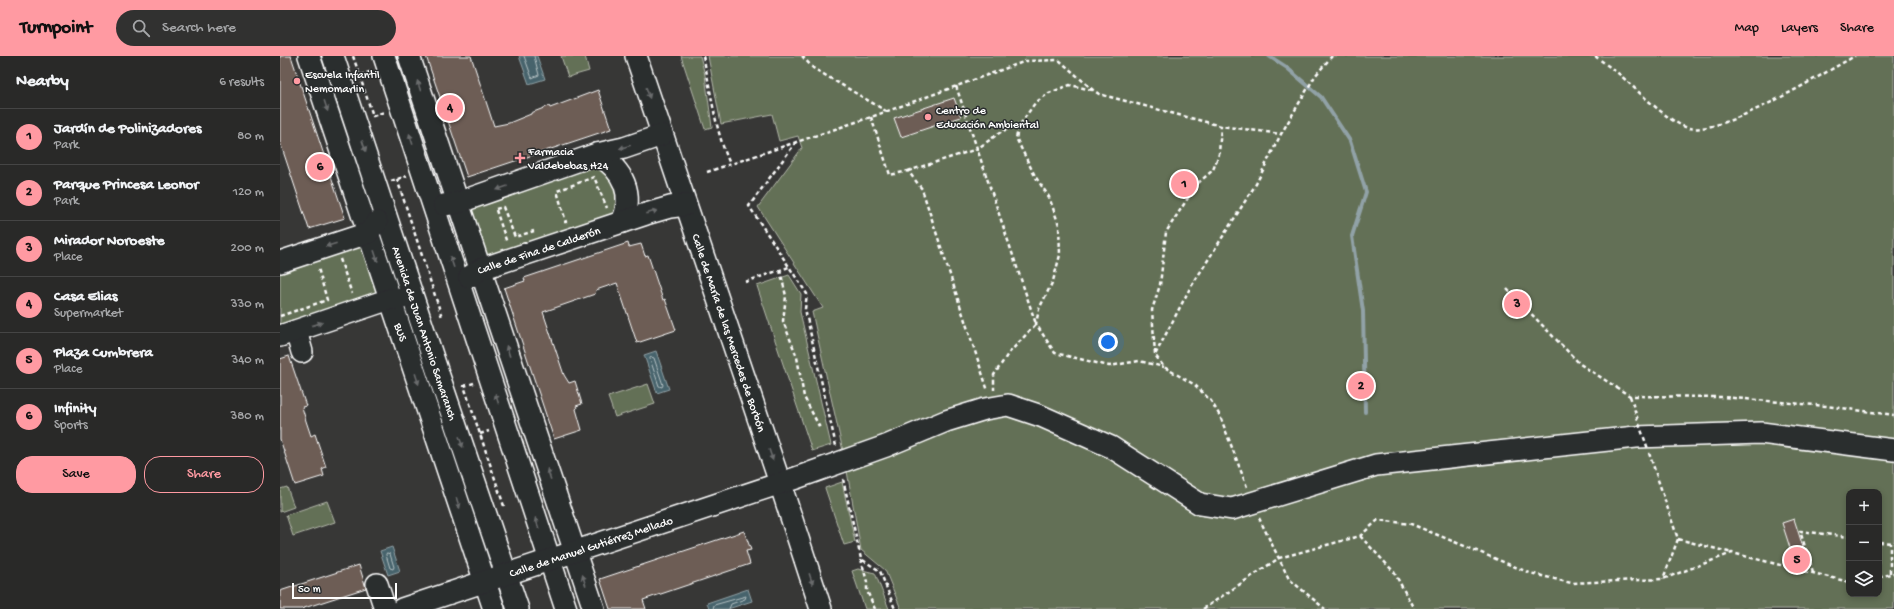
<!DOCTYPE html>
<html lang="en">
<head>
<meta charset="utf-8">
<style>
  :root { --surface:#292928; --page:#313130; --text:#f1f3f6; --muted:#a5a6a8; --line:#454545; --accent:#ff9aa2 }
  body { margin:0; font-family:"Gochi Hand",sans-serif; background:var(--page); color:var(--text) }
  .controls { position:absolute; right:12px; bottom:12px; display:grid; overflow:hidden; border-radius:8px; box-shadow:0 2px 6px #0003 }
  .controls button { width:36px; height:36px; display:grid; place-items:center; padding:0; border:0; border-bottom:1px solid var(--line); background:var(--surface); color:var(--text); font:20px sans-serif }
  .scale { position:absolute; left:12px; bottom:10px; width:105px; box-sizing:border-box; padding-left:4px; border:2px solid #fff; border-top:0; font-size:11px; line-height:14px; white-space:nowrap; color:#fff; -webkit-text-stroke:3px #2a2d2e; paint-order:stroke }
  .you { position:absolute; left:828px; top:286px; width:14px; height:14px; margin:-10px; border:3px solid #fff; border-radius:50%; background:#1a73e8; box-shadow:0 0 0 6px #1a73e833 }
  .badge { display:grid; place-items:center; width:26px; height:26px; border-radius:50%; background:var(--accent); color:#111; font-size:13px; font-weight:700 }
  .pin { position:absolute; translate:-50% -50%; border:2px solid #fff; box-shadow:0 1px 4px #0006 }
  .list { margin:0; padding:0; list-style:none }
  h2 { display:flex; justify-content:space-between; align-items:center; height:52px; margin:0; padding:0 16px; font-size:17px }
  h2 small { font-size:13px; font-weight:400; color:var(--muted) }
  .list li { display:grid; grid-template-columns:26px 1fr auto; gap:12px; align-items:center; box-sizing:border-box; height:56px; padding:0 16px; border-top:1px solid var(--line) }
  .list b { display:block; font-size:15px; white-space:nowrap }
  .list p { margin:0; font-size:13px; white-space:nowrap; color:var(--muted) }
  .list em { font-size:13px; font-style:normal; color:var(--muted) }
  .actions { display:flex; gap:8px; padding:12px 16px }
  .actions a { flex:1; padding:9px 0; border:1px solid var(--accent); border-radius:16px; text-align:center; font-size:14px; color:var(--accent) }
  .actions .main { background:var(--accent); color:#111 }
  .icon { flex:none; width:22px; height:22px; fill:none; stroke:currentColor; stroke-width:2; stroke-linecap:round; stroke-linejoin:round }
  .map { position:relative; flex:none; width:1614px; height:553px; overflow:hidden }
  header { display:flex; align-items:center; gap:24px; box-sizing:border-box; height:56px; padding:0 20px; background:var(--accent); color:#111 }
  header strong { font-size:19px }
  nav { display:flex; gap:22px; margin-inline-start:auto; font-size:14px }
  .search { width:280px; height:36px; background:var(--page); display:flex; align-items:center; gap:10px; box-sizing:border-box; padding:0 14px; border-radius:22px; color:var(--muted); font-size:15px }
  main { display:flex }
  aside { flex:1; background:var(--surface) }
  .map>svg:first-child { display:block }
  .green { fill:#646f56; stroke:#b2b7aa; fill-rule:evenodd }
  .water { fill:#47646c; stroke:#91a2a7 }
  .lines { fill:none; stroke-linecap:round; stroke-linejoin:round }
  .shore { stroke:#b5c1c4; stroke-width:1 }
  .stream { stroke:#91a2a7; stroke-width:4 }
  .building { fill:#6d5d55; stroke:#fff }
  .minor-casing { stroke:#fff; stroke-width:24 }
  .path { stroke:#fff; stroke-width:2.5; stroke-dasharray:4 3; stroke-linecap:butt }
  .minor { stroke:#2a2d2e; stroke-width:21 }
  .path-bridge { stroke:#fff; stroke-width:2.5; stroke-dasharray:4 3; stroke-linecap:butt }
  .oneway { fill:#6a6c6d }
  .poi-dot { fill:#ff9aa2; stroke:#2a2d2e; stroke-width:1.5 }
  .labels { text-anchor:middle; stroke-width:3; stroke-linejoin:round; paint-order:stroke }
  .poi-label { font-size:12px; fill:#fff; stroke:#2a2d2e; text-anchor:start }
  .street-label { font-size:12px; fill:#fff; stroke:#2a2d2e }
</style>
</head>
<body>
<header>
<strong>Turnpoint</strong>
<div class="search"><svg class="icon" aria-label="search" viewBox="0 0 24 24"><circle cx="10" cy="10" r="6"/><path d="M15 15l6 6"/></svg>Search here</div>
<nav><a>Map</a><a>Layers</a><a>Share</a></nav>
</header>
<main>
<aside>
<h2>Nearby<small>6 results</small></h2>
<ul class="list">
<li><span class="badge">1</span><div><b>Jardín de Polinizadores</b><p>Park</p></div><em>80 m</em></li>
<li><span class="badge">2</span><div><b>Parque Princesa Leonor</b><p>Park</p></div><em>120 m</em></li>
<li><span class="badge">3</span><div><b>Mirador Noroeste</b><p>Place</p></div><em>200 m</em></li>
<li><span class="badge">4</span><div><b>Casa Elias</b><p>Supermarket</p></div><em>330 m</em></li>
<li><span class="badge">5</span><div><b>Plaza Cumbrera</b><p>Place</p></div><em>340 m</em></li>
<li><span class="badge">6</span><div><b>Infinity</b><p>Sports</p></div><em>380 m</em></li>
</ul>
<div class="actions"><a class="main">Save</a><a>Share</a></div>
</aside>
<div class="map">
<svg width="1614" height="553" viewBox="0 0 1614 553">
  <rect width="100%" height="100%" fill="#373736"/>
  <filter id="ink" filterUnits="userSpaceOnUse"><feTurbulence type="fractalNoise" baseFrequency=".025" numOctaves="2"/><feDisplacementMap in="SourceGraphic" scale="8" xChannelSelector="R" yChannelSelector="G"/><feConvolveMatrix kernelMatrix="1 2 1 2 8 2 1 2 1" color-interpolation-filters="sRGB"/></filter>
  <g filter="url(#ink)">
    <path class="green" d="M 281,0 L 305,0 L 309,15 L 288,21 Z
      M 401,0 L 420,0 L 425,19 L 432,71 L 425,73 Z
      M 428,0 L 1614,0 L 1614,553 L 621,553 L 605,514 L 581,494 L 565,404 L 532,256 L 543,252 L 478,151 L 522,92 L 518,80 L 499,85 L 492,58 L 441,68 ZM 1569,436 L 1599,436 L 1599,538 L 1569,538 Z
      M 341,96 L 360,154 L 205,206 L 185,147 Z
      M 84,182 L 103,240 L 0,274 L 0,210 Z
      M 509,219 L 521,238 L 520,256 L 551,389 L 532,395 L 477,230 Z
      M 368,328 L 375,348 L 335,361 L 328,341 Z
      M 562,426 L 575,486 L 564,489 L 545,432 Z
      M 7,431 L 14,451 L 0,456 L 0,433 Z
      M 47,445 L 55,466 L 13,480 L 6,459 Z
      M 578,513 L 595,517 L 609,553 L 585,553 L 572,515 Z"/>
    <path class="water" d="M 239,0 L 257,0 L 265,23 L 249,28 Z
      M 376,295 L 389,333 L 377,337 L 364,299 Z
      M 112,491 L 120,515 L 108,519 L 100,495 Z
      M 468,533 L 472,545 L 448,553 L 429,553 L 427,547 Z"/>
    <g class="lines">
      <path class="shore" d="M 244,0 L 252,22 L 259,19 L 254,0
        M 371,301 L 374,302 L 383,329 L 382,331 L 379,330 L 370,303 Z
        M 107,497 L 110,498 L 114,511 L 113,513 L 110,512 L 106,499 Z
        M 433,553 L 434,549 L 466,540 L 465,543 L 451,548 L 449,553"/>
      <path class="stream" d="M 989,0 L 1006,11 L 1041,41 L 1070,85 L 1086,136 L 1072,180 L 1083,255 L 1085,356"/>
    </g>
    <path class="building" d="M 0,0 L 11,0 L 65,162 L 29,173 L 0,86 Z
      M 146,0 L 191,0 L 214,70 L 229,67 L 251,58 L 251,57 L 269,50 L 270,52 L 318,34 L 331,73 L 187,121 Z
      M 674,42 L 681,61 L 621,81 L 614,62 Z
      M 348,187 L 349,191 L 361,188 L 365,200 L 368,199 L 383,244 L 385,243 L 396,274 L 357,287 L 337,227 L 316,234 L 315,238 L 263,256 L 284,319 L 289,327 L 295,325 L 302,348 L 296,350 L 297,352 L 296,353 L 302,374 L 274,383 L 224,232 L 245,225 L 244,222 Z
      M 9,300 L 26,350 L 22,351 L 26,365 L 31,380 L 35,378 L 46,411 L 42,413 L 44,420 L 15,429 L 0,383 L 0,303 Z
      M 1514,463 L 1524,494 L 1512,498 L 1502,467 Z
      M 464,475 L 471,494 L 466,495 L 470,508 L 363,544 L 366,553 L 330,553 L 320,523 Z
      M 79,509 L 86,532 L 21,553 L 0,553 L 0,535 Z"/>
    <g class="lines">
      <defs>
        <g id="minor">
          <path id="s1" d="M 29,0 L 214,553"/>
          <path id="s2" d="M 53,0 L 158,317 L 238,553"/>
          <path d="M 104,0 L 286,553"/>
          <path d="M 129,0 L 314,553"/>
          <path id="s3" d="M 356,0 L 500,427 L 541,553"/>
          <path d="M 317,98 C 343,114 355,137 342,166"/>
          <path d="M 164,149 L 177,147 L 317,98 L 344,92 L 382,79"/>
          <path d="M 0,206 L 88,177 L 97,166"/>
          <path id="s4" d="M 189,221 L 201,213 L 366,158 L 390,151 L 406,149"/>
          <path d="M 16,275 L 22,296"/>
          <path d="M 0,280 L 110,243 L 123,242"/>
          <path d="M 97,528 L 105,553"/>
          <path id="s5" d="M 122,553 L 516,422 L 606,390 L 666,365 L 705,353 L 728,349 L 761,360 L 831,391 L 920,448 L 952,453 L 1096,409 L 1356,381 L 1481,377 L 1614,394"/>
        </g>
      </defs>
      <use href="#minor" class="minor-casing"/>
      <path class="path" d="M 73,0 L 93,60 L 104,56
        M 423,0 C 432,38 434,72 450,108
        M 522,0 L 533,12 L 606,55
        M 1315,0 C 1323,6 1331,12 1339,18 C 1354,31 1391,69 1409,72 C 1446,78 1540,19 1575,0
        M 80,19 L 90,16 L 91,18
        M 676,30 L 756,268 L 728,298 L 714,319 L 714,334
        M 812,34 L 790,29 L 769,37 L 755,47 L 739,70 L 736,82 L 755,120 L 769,141 L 779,169 L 780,199 L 773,225 L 759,253 L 756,268 L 775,297 L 829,310 L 859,305 L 884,311
        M 591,61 L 610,119 L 628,115 L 642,133 L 708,335
        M 516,86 L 469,150 L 527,238 L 525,253 L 556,390
        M 628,115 L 697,93 L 722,75 L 738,70
        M 427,116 L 591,61 L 746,5 L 779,4 L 813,34 L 819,38 L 941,70 L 1001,78 L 1035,20 L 1052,0
        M 117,123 L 162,261
        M 111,125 L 127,120
        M 216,153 L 223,151 L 235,181 L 254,175
        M 216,154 L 227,187
        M 284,166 L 286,166 L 277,135 L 314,121 L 327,152
        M 60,203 L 72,238
        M 500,214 L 506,240 L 503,265 L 517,301 L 524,341 L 540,372
        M 465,226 L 509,211
        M 1227,233 L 1300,308 L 1350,340 L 1442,341 L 1546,350 L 1614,359
        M 0,260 L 47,244 L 38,212 L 39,212
        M 875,298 L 872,254 L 880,229 L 886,176 L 917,128 L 933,114 L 939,98 L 941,70
        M 194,327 L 184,330 L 224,450
        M 1350,340 L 1358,364
        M 200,378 L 209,375
        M 1369,397 L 1398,483 L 1383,523
        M 563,423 L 581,503 L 600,515 L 615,553
        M 967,431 L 940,360 L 931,345 L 915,329 L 884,311 L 875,299 L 909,234 L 976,128 L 1001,78
        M 979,462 L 1009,523 L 1045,553
        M 1080,480 L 1114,516 L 1134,553
        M 1398,483 L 1452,497
        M 1599,486 L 1614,487
        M 581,503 L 587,526 L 587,535 L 595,553
        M 1533,516 L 1520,475 L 1569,481
        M 1610,517 L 1610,487
        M 1599,521 L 1614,517
        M 923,553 L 999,502 L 1080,480 L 1098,464 L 1131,468 L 1250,517 L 1291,527 L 1383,523 L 1452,497 L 1569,526"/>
      <use href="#minor" class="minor"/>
      <path class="path-bridge" d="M 1359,368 L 1368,393"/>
    </g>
    <defs><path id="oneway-solid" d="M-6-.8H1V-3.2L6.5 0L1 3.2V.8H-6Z"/></defs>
    <g class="oneway">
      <use href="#oneway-solid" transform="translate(139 30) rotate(-108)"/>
      <use href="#oneway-solid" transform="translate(368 37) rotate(72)"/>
      <use href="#oneway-solid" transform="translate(46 50) rotate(72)"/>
      <use href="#oneway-solid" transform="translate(131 83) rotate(-108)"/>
      <use href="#oneway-solid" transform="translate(84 90) rotate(71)"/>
      <use href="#oneway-solid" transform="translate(345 91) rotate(164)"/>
      <use href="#oneway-solid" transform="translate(222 132) rotate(160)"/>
      <use href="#oneway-solid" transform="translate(372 156) rotate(-18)"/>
      <use href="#oneway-solid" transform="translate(51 189) rotate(162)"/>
      <use href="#oneway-solid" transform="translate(96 200) rotate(71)"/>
      <use href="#oneway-solid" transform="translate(172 206) rotate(-109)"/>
      <use href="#oneway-solid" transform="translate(37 268) rotate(-18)"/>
      <use href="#oneway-solid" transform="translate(228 295) rotate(-108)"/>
      <use href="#oneway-solid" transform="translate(137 323) rotate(72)"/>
      <use href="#oneway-solid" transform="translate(217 343) rotate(-108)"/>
      <use href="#oneway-solid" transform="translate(181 386) rotate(71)"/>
      <use href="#oneway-solid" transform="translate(491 399) rotate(71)"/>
      <use href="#oneway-solid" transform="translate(269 418) rotate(-108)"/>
      <use href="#oneway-solid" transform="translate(178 447) rotate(72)"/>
      <use href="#oneway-solid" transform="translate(257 467) rotate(-108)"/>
      <use href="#oneway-solid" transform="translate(531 523) rotate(72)"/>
      <use href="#oneway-solid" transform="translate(304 524) rotate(-108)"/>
    </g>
  </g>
  <g class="poi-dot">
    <circle cx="17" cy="25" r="4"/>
    <circle cx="648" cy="61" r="4"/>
    <path d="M238 96h4v4h4v4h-4v4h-4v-4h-4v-4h4z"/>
  </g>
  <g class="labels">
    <g class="poi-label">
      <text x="25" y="22">Escuela Infantil<tspan x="25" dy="14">Nemomarlin</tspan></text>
      <text x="656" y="58">Centro de<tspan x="656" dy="14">Educación Ambiental</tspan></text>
      <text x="248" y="99">Farmacia<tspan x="248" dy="14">Valdebebas H24</tspan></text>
    </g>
    <g class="street-label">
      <text dy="4" stroke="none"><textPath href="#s4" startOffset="75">Calle de Fina de Calderón</textPath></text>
      <text dy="4" stroke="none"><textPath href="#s1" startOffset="291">BUS</textPath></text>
      <text dy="4" stroke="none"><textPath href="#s3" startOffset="292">Calle de María de las Mercedes de Borbón</textPath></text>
      <text dy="4" stroke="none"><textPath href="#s2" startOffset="292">Avenida de Juan Antonio Samaranch</textPath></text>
      <text dy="4" stroke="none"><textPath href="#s5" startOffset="199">Calle de Manuel Gutiérrez Mellado</textPath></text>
    </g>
  </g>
</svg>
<div class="controls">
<button>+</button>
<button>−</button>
<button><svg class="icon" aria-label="layers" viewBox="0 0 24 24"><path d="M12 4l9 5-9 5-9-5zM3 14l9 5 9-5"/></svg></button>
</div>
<div class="scale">50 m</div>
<div class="you"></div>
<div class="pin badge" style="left:904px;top:128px">1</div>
<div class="pin badge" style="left:1081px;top:330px">2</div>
<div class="pin badge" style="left:1237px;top:248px">3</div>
<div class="pin badge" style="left:170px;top:52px">4</div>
<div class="pin badge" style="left:1517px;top:504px">5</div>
<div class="pin badge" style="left:40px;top:111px">6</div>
</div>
</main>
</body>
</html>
